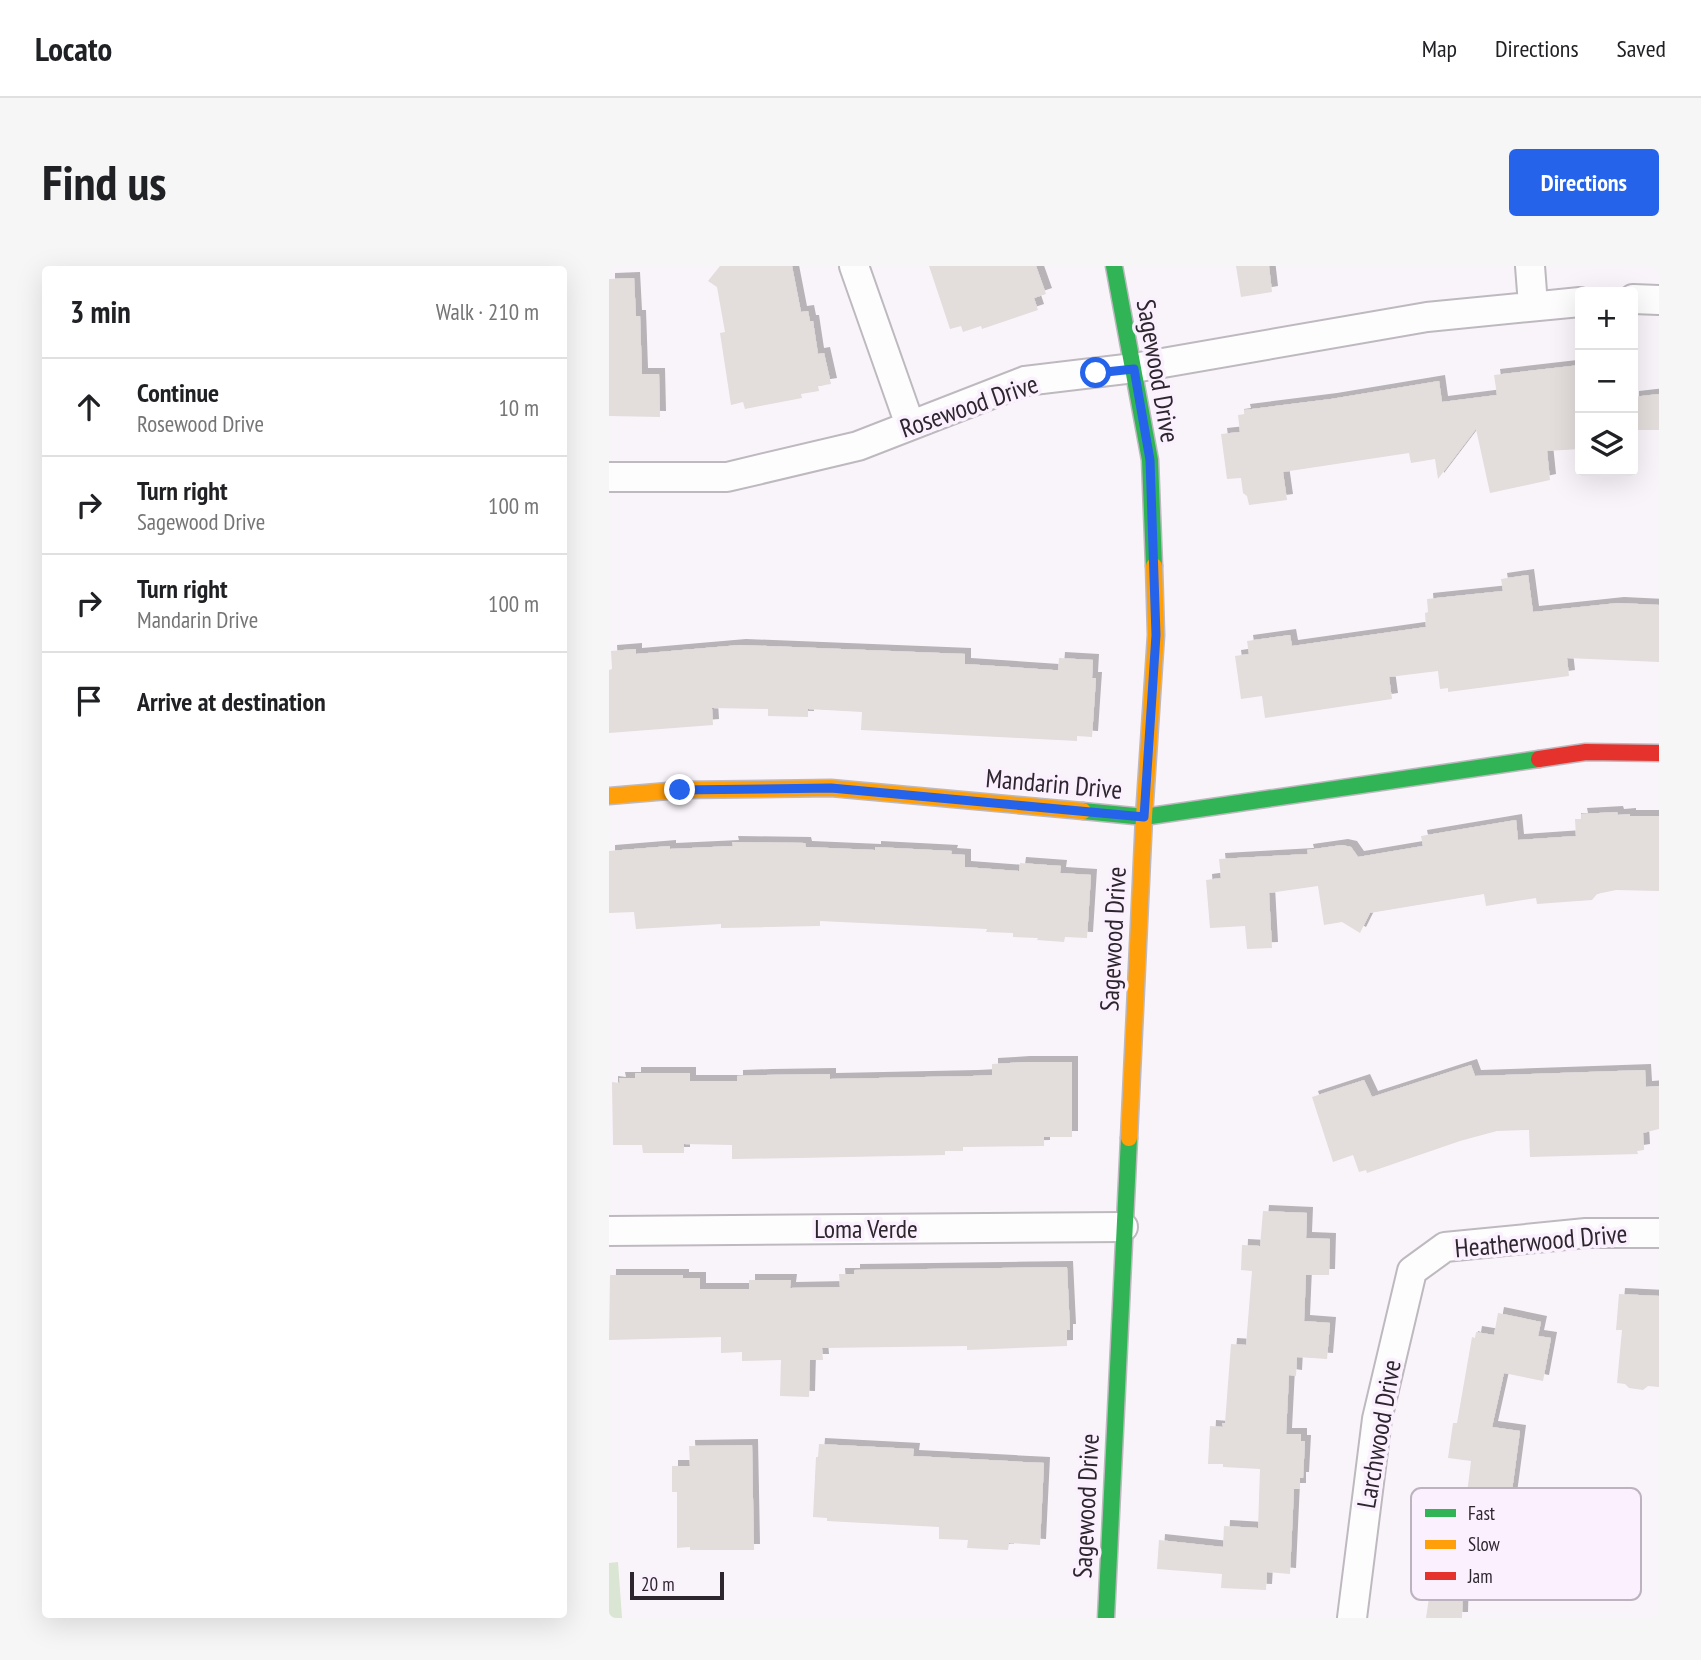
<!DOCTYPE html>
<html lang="en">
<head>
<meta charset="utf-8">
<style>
  :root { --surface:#fff; --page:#f6f6f6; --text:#202124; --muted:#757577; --line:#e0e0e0; --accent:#2563eb }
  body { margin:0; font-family:"PT Sans Narrow",sans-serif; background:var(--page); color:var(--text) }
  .controls { position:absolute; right:21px; top:21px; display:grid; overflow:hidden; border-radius:7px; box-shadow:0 7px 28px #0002 }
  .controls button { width:63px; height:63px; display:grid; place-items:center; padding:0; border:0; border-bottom:2px solid var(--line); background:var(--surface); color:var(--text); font:35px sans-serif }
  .scale { position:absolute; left:21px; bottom:18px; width:94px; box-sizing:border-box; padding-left:7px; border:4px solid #2d262f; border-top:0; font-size:19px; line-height:24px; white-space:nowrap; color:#2d262f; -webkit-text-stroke:5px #fbf0fe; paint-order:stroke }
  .stop { position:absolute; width:21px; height:21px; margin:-16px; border:5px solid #2563eb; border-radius:50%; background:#fff }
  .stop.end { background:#2563eb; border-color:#fff; box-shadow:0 2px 7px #0008 }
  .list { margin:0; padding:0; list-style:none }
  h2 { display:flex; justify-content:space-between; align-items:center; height:91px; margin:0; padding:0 28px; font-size:30px }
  h2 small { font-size:23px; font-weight:400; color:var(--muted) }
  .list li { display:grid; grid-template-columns:46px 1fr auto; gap:21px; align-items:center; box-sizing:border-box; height:98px; padding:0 28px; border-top:2px solid var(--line) }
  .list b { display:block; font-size:26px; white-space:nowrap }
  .list p { margin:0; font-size:23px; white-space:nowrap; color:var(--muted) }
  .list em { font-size:23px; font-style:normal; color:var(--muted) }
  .icon { flex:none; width:38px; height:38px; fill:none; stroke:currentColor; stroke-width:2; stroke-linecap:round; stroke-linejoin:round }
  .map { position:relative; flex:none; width:1050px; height:1352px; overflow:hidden; border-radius:7px }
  header { display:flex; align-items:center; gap:42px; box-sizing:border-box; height:98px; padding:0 35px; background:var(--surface); border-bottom:2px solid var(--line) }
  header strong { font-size:33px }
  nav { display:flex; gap:38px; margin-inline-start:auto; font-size:24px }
  .intro { display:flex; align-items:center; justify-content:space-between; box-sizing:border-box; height:168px; padding:0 42px }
  h1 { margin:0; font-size:49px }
  .button { padding:18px 32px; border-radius:7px; background:var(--accent); color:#fff; font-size:24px; font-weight:700 }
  main { display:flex; gap:42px; padding:0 42px }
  aside { flex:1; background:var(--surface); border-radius:7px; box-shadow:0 7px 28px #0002 }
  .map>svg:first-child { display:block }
  .green { fill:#dae5d4 }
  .building { fill:#e3dddc; filter:url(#shadow) }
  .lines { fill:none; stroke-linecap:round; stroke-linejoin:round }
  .street-casing { stroke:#beb9bf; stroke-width:32 }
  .fast-casing { stroke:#beb9bf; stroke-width:19 }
  .slow-casing { stroke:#beb9bf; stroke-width:19 }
  .jam-casing { stroke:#beb9bf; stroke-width:19 }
  .street { stroke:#fefdfe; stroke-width:28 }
  .fast { stroke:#30b455; stroke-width:16 }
  .slow { stroke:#ff9f0a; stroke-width:16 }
  .jam { stroke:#e5322d; stroke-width:16 }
  .route { stroke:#2563eb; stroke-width:9 }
  .labels { text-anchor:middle; stroke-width:7; stroke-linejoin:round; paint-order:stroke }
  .street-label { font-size:26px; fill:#2d262f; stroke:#fbf0fe }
  .key { fill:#fbf0fe; stroke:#bdb3c0; stroke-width:2 }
  .key-label { font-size:19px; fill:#2d262f }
</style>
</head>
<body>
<header>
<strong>Locato</strong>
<nav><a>Map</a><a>Directions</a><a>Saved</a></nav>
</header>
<div class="intro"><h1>Find us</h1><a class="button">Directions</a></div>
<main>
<aside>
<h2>3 min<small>Walk · 210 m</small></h2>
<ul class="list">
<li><svg class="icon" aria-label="ahead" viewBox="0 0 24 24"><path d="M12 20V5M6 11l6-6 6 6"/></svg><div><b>Continue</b><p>Rosewood Drive</p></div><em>10 m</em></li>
<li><svg class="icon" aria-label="right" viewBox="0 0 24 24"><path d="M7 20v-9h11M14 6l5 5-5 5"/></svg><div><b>Turn right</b><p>Sagewood Drive</p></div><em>100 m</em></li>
<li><svg class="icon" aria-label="right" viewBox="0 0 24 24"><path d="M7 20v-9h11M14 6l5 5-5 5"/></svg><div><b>Turn right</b><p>Mandarin Drive</p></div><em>100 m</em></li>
<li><svg class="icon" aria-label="arrive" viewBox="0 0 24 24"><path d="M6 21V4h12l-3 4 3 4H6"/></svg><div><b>Arrive at destination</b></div></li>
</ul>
</aside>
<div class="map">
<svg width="1050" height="1352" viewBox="0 0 1050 1352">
  <defs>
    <filter id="shadow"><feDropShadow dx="6" dy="-6" stdDeviation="0" flood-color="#0004"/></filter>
  </defs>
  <rect width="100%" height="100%" fill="#f9f4fa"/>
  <path class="green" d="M 9,1296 L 13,1352 L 0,1352 L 0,1297 Z"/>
  <path class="building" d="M 111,0 L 183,0 L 192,46 L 199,45 L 201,55 L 204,55 L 209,88 L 215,87 L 222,118 L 209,120 L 210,125 L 192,128 L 193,132 L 136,143 L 134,136 L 122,139 L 111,67 L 116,66 L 108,21 L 99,15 Z
    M 320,0 L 427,0 L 437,28 L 425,32 L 429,44 L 373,63 L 372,60 L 354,66 L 352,60 L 341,63 Z
    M 627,0 L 660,0 L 663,26 L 632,31 Z
    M 25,12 L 27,50 L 31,50 L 33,108 L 50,108 L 51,151 L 0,150 L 0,13 Z
    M 971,99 L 971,183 L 938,185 L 941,214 L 881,227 L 867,163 L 829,213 L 826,193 L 802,197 L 800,187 L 674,206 L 678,234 L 640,239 L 638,230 L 634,227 L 632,212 L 618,213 L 612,168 L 631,166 L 629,149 L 636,148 L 635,144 L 722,133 L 830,115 L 833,136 L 888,129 L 885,109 Z
    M 1050,128 L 1050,164 L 1024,164 L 1024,131 Z
    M 919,309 L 924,346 L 1009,337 L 1050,339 L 1050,396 L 958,392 L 960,410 L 839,426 L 839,422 L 831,423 L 829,405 L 780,411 L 783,433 L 656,452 L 653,430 L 632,433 L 626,390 L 640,388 L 638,375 L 681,369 L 683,380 L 817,361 L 816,347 L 819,346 L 818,333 L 894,325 L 892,313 Z
    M 131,379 L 356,388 L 356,398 L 444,404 L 449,404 L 450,392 L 484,394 L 483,412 L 487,412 L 483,471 L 468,470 L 468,475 L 252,464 L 253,446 L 199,443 L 199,451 L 159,450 L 159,443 L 103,442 L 104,459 L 0,467 L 0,404 L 3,403 L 2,385 L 27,383 L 27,388 Z
    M 1008,546 L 1009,549 L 1021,548 L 1021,550 L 1050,550 L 1050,625 L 1007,624 L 988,628 L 983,634 L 928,638 L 927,632 L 877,640 L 875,628 L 761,647 L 751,667 L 733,656 L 715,659 L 709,620 L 660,627 L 663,682 L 638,683 L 636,660 L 601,662 L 597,614 L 612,612 L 610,593 L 699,588 L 698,584 L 733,579 L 742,581 L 749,591 L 814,580 L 812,570 L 907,554 L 909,574 L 967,570 L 966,553 L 973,553 L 972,548 Z
    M 123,576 L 196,577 L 197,581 L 266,584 L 266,581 L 343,585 L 342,588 L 356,589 L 356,601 L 410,605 L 411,597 L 452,600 L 451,607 L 482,609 L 478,672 L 456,671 L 455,676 L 428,674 L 429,672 L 404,671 L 404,667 L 377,666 L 378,663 L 211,655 L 211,660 L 112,662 L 112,658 L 27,663 L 25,646 L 0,647 L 0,585 L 61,580 L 61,583 L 124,580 Z
    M 415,796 L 463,796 L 463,871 L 435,871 L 435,880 L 354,881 L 354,885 L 336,885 L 336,889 L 189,892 L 123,893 L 123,879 L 75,878 L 75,887 L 34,887 L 33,879 L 4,879 L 3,816 L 11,817 L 10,812 L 26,812 L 26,807 L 81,807 L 81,815 L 128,815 L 128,810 L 157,809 L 221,808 L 221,813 L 363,810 L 383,809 L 383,798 Z
    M 862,799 L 866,810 L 1036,804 L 1037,821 L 1050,820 L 1050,863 L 1034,867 L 1035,884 L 1028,885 L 1029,888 L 921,891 L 920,864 L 888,865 L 851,875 L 758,907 L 757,904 L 750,906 L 744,889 L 724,896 L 703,831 L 755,814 L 763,831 Z
    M 654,945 L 698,947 L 697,972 L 721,973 L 720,1009 L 697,1009 L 695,1055 L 721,1057 L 718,1093 L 688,1091 L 687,1110 L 680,1109 L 677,1168 L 692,1168 L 692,1175 L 696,1175 L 694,1212 L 691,1212 L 691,1223 L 685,1223 L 681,1308 L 658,1306 L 657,1324 L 612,1322 L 613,1308 L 548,1303 L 550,1274 L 614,1281 L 615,1260 L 649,1262 L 651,1203 L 614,1201 L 614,1198 L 599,1198 L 601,1160 L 614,1161 L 613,1157 L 616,1157 L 622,1078 L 637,1079 L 643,1005 L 632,1004 L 633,979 L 651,980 Z
    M 458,1001 L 461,1064 L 458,1064 L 458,1080 L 358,1084 L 358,1080 L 213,1082 L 214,1094 L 201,1094 L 200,1131 L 171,1130 L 172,1094 L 133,1095 L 133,1086 L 112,1087 L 112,1071 L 0,1074 L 1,1009 L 74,1009 L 74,1012 L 91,1012 L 91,1023 L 140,1023 L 140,1014 L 182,1014 L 181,1022 L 231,1021 L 230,1008 L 245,1008 L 245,1004 Z
    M 1010,1028 L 1050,1030 L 1050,1121 L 1039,1120 L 1034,1124 L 1020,1122 L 1016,1118 L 1008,1117 L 1013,1064 L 1007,1064 Z
    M 889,1047 L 932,1056 L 929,1070 L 942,1072 L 934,1115 L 895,1107 L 883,1161 L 911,1165 L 891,1315 L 863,1313 L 862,1319 L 854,1318 L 853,1352 L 817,1352 L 828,1278 L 840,1280 L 845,1251 L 848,1251 L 849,1243 L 856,1244 L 862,1195 L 839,1192 L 844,1157 L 848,1157 L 863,1071 L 866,1072 L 867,1066 L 885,1069 Z
    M 210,1178 L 305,1183 L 304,1190 L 435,1197 L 431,1279 L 400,1277 L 399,1284 L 358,1282 L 359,1274 L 330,1273 L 330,1261 L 218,1255 L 218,1252 L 204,1251 L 207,1191 L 209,1191 Z
    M 143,1179 L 145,1284 L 81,1284 L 81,1281 L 68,1282 L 68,1226 L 63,1226 L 63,1200 L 81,1200 L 80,1180 Z"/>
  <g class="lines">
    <defs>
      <path id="street" d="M 245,0 L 301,159
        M 921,0 L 924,39
        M 1024,33 L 1050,34
        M 0,211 L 118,211 L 249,180 L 416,115 L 525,102 L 818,51 L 971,36
        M 0,965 L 514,961
        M 743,1352 L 768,1153 L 803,1005 L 836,981 L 977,967 L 1050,967"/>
      <path id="fast" d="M 505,0 L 541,194 L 545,300
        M 474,545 L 535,551 L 930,493
        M 497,1352 L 520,872"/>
      <path id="slow" d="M 0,530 L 71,524 L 222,522 L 474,545
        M 520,872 L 535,551 L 547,369 L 545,300"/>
      <path id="jam" d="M 930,493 L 977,486 L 1050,487"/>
    </defs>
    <use href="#street" class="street-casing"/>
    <use href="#fast" class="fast-casing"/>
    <use href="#slow" class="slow-casing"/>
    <use href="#jam" class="jam-casing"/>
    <use href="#street" class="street"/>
    <use href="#fast" class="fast"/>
    <use href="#slow" class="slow"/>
    <use href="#jam" class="jam"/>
  </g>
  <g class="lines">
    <path class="route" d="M 71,524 L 222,522 L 535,551 L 547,369 L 541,194 L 525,103 L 487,107"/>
  </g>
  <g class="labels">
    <g class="street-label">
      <text transform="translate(549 105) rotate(80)" y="9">Sagewood Drive</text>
      <text transform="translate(360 140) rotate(-19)" y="9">Rosewood Drive</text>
      <text transform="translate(445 518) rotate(5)" y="9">Mandarin Drive</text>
      <text transform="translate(504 673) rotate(-87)" y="9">Sagewood Drive</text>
      <text x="257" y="972">Loma Verde</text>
      <text transform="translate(932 975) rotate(-5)" y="9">Heatherwood Drive</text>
      <text transform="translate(770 1168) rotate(-80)" y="9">Larchwood Drive</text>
      <text transform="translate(477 1240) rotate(-87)" y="9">Sagewood Drive</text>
    </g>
  </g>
  <rect x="802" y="1222" width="230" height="112" rx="10" class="key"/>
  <rect x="816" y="1243" width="31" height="8" fill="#30b455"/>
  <rect x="816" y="1274" width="31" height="9" fill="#ff9f0a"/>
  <rect x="816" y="1306" width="31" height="8" fill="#e5322d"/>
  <g class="key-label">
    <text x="859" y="1254">Fast</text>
    <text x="859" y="1285">Slow</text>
    <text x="859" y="1317">Jam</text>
  </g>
</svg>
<div class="controls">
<button>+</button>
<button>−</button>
<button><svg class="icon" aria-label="layers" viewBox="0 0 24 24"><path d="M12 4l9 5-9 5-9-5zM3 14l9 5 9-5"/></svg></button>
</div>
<div class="scale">20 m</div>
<div class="stop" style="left:487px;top:107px"></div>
<div class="stop end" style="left:71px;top:524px"></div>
</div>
</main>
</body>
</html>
